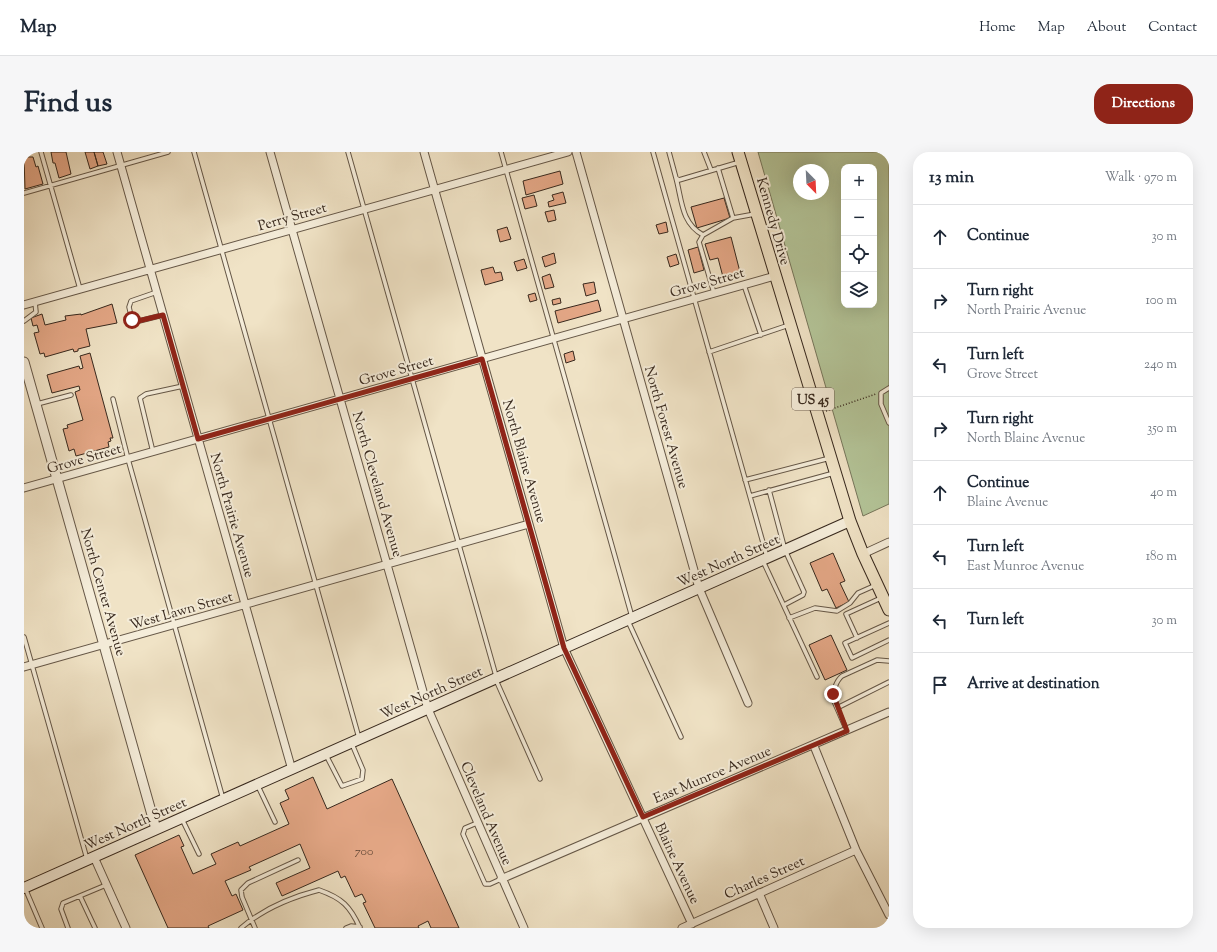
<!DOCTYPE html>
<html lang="en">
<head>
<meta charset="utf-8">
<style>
  :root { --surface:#fff; --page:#f6f6f7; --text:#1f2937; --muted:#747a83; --line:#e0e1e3; --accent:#8f2418 }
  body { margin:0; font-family:"Sorts Mill Goudy",serif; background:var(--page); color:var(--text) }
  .controls { position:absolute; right:12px; top:12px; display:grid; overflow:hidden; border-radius:8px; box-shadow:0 4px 16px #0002 }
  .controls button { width:36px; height:36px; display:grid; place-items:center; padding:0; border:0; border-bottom:1px solid var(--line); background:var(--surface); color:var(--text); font:20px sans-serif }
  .compass { position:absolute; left:769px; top:12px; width:36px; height:36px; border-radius:50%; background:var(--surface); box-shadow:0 4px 16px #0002; rotate:156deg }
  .stop { position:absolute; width:12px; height:12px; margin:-9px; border:3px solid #8f2418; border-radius:50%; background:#fff }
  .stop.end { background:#8f2418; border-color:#fff; box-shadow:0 1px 4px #0008 }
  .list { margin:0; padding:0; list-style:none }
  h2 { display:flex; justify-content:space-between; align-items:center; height:52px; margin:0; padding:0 16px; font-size:17px }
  h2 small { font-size:13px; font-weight:400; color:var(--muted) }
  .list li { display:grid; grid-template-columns:26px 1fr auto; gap:12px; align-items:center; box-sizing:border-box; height:64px; padding:0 16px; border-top:1px solid var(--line) }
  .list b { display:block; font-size:15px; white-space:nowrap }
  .list p { margin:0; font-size:13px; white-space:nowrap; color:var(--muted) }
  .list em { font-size:13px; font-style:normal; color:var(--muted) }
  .icon { flex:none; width:22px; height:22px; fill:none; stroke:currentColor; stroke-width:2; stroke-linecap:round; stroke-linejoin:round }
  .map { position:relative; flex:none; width:865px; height:776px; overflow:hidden; border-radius:16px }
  header { display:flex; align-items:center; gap:24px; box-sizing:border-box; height:56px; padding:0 20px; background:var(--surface); border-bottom:1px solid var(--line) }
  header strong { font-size:19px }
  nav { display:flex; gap:22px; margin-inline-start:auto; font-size:14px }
  .intro { display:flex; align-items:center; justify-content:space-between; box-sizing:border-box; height:96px; padding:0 24px }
  h1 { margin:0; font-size:28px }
  .button { padding:10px 18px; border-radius:16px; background:var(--accent); color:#fff; font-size:14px; font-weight:700 }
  main { display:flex; gap:24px; padding:0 24px }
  aside { flex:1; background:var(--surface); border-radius:16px; box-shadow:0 4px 16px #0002 }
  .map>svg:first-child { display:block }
  .green { fill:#b4c599; stroke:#76765b; fill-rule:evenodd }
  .building { fill:#e4a786; stroke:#37281d }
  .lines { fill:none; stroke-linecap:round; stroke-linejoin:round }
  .service-casing { stroke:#655747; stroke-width:5.5 }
  .minor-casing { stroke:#655747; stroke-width:9 }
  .tertiary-casing { stroke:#655747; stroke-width:11 }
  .secondary-casing { stroke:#37281d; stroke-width:12 }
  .primary-casing { stroke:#37281d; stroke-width:13 }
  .path { stroke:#37281d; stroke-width:1.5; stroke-dasharray:1 2; stroke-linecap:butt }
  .service { stroke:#f5edda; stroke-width:3.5 }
  .minor { stroke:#f5edda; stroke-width:7 }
  .tertiary { stroke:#f5edda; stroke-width:9 }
  .secondary { stroke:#f5edda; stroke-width:10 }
  .primary { stroke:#f0e3c6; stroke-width:11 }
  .route { stroke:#8f2418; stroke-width:5 }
  .labels { text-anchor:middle; stroke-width:4; stroke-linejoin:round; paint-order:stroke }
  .number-label { font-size:12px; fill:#624837 }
  .shield { fill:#f5edda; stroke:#706356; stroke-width:1 }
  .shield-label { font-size:13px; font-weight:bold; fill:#37281d }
  .street-label { font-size:14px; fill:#37281d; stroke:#f5edda }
</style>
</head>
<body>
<header>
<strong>Map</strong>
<nav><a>Home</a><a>Map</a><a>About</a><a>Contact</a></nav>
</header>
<div class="intro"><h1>Find us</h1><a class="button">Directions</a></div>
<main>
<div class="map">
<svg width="865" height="776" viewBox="0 0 865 776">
  <rect width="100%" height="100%" fill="#f0e3c6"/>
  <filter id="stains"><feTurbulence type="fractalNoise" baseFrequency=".005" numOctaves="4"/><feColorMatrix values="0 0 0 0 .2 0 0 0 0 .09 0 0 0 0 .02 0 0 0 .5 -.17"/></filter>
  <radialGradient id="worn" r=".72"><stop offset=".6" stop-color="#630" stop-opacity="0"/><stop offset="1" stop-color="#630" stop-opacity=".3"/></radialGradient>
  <path class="green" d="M 734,0 L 865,0 L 865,352 L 839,364 ZM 820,15 L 850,15 L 850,153 L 820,153 ZM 775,18 L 799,18 L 799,42 L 775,42 Z"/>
  <path class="building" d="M 27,0 L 42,0 L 47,22 L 35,26 L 31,11 L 29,11 Z
    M 61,0 L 70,0 L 74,14 L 66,17 Z
    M 70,0 L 79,0 L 83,12 L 74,14 Z
    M 0,5 L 9,5 L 12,15 L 14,14 L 19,32 L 1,37 Z
    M 536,19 L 539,32 L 502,43 L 499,29 Z
    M 539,40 L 542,51 L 525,55 L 524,50 L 530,48 L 528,43 Z
    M 510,43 L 513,54 L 501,57 L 498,46 Z
    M 700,46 L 706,66 L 673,76 L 667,55 Z
    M 530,58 L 532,68 L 524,70 L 521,60 Z
    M 642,70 L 644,80 L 635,82 L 632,73 Z
    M 483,75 L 487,87 L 476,90 L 473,78 Z
    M 707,85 L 716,120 L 699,125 L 694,106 L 686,108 L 681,92 Z
    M 674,95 L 680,118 L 670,121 L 664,98 Z
    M 530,101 L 532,111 L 521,115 L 518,105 Z
    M 652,102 L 655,112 L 646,115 L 643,105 Z
    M 500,107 L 503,116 L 493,119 L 490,110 Z
    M 469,115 L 471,121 L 477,120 L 479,128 L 461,133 L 457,118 Z
    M 526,122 L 530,135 L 521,137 L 518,125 Z
    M 570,130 L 572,141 L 562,144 L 559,132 Z
    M 511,141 L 513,148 L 506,150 L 504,143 Z
    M 536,146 L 537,151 L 529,153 L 528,148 Z
    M 574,148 L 577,159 L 534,171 L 531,159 Z
    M 88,152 L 93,171 L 62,177 L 66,194 L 54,197 L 54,199 L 50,200 L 49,197 L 21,205 L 20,201 L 16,202 L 10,181 L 15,180 L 13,173 L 9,174 L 7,166 L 18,162 L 21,173 L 42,168 L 41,164 L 57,162 L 57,163 Z
    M 549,199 L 551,208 L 542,211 L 540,202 Z
    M 66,201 L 89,286 L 86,286 L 87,289 L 84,290 L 85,295 L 52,304 L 50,297 L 45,299 L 39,277 L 44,276 L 43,273 L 59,268 L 51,240 L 56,238 L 55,234 L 28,241 L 23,223 L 55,214 L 56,217 L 59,216 L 56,204 Z
    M 809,401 L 821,429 L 816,431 L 825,450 L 812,456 L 803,437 L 798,439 L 786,411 Z
    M 807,483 L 823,518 L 801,528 L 785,493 Z
    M 289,625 L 303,657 L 368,627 L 435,776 L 407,776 L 404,769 L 394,774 L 395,776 L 351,776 L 339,751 L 342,750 L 338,742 L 331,745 L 321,724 L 317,726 L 314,719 L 258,744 L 252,731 L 286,716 L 276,692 L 225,715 L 227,718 L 201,729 L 208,744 L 212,742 L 219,758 L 184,774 L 185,776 L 144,776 L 111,703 L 155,683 L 160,694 L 157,695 L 169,722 L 192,712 L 187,702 L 214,690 L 216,694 L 265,672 L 256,651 L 265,647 L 261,638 Z"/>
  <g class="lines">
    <defs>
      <path id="service" d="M 17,0 L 56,137
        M 170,0 L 335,586
        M 324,0 L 472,524
        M 477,0 L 608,465
        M 629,0 L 743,405
        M 645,0 L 652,26 L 655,28 L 716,10
        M 680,0 L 687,18
        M 694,16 L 709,66 L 731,62
        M 652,26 C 658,48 657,71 679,83
        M 0,41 L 144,0
        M 720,133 L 737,183
        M 133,140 L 107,149 L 105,155 L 108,168 L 111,170 L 139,163
        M 690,141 L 675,90 L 679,83 L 709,66
        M 0,169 L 12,160 L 11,150
        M 685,200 L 765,173
        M 865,236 L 857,241 L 857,252 L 865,271
        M 89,247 L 104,307 L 199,647
        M 13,252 L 47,243
        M 129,300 L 116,246 L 122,242 L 159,234
        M 721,328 L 806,306
        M 745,338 L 761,398 L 780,440 L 779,443 L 760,453
        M 726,344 L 810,321
        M 739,409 L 793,525
        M 765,466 L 791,456 L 813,459 L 826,451 L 834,441 L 852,433
        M 604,469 L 657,585
        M 865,471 L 821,491 L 828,506 L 865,488
        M 0,485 L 63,707
        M 833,486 L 822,462 L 857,446
        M 472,528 L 516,627
        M 813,556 L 865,530
        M 823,579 L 809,547 C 809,539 812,529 818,524 L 853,508 L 865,509
        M 302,603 L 318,634 L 338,627 L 339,618 L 328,592
        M 234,634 L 251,670
        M 158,667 L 175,702
        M 453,671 L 441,676 L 439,682 L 461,732 L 466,732 L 477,727
        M 1,736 L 18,776
        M 56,744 L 71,776
        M 44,776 L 37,757 L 39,751 L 82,733
        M 217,776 C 239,757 268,745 295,738 C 318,746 326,754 336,776
        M 231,776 L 218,745 L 217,738 L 224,731 L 274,708
        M 322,776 L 327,774 L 336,775"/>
      <path id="minor" d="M 93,0 L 268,618
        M 246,0 L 404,557 L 500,776
        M 400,0 L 540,496 L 668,772
        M 552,0 L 675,436 L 724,551
        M 0,153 L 544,0
        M 0,336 L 751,124
        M 839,402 L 865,390
        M 0,515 L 505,372
        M 790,594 L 832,698 L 865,763
        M 70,705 L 102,776
        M 477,727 L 865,560
        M 735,741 L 750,776
        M 658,776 L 832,698"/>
      <path id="tertiary" d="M 0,210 L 132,677"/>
      <path id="secondary" d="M 0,736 L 826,369"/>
      <path id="primary" d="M 714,0 L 826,369 L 839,402 L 865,458"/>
    </defs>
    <use href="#service" class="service-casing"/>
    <use href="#minor" class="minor-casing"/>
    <use href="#tertiary" class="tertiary-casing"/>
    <use href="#secondary" class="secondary-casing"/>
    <use href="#primary" class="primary-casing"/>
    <path class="path" d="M 802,259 L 852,242"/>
    <use href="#service" class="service"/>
    <use href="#minor" class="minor"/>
    <use href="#tertiary" class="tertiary"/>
    <use href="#secondary" class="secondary"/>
    <use href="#primary" class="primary"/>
  </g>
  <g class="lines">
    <path class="route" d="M 108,168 L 110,170 L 139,163 L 174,287 L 458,207 L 540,496 L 619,665 L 823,579 L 809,542"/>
  </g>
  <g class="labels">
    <g class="number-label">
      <text x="340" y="703">700</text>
    </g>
    <rect class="shield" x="768" y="236" width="42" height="22" rx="3"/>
    <g class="shield-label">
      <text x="789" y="252">US 45</text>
    </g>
    <g class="street-label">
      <text transform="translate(268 64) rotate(-16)" y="5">Perry Street</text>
      <text transform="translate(750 69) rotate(74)" y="5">Kennedy Drive</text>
      <text transform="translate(683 130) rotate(-16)" y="5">Grove Street</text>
      <text transform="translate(372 218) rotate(-16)" y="5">Grove Street</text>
      <text transform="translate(643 275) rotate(74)" y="5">North Forest Avenue</text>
      <text transform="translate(60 306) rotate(-16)" y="5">Grove Street</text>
      <text transform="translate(501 309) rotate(74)" y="5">North Blaine Avenue</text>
      <text transform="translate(354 332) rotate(74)" y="5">North Cleveland Avenue</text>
      <text transform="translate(209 363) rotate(74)" y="5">North Prairie Avenue</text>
      <text transform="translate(704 408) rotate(-24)" y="5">West North Street</text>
      <text transform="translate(80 440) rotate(74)" y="5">North Center Avenue</text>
      <text transform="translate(157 458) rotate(-16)" y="5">West Lawn Street</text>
      <text transform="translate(407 540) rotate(-24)" y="5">West North Street</text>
      <text transform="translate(688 622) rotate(-23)" y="5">East Munroe Avenue</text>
      <text transform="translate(463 661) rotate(67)" y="5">Cleveland Avenue</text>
      <text transform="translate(111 671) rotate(-24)" y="5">West North Street</text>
      <text transform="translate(654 711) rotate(65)" y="5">Blaine Avenue</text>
      <text transform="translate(740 725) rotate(-24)" y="5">Charles Street</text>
    </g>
  </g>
  <rect width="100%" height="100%" filter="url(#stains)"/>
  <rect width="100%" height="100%" fill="url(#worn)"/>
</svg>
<div class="controls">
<button>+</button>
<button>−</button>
<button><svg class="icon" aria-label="locate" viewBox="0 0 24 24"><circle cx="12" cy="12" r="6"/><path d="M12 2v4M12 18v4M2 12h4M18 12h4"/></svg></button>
<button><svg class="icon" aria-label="layers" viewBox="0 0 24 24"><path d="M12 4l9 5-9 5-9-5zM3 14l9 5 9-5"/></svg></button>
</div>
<svg class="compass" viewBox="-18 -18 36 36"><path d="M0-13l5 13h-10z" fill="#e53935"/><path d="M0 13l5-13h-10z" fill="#747a83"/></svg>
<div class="stop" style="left:108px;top:168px"></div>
<div class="stop end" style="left:809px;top:542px"></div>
</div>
<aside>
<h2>13 min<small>Walk · 970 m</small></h2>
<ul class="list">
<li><svg class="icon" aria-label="ahead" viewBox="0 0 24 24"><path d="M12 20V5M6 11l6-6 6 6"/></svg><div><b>Continue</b></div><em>30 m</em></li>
<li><svg class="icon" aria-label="right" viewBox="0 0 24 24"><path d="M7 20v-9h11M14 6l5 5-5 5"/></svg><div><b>Turn right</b><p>North Prairie Avenue</p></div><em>100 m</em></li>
<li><svg class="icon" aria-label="left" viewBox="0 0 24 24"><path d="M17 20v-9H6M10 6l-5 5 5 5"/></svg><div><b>Turn left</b><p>Grove Street</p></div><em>240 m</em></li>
<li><svg class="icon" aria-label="right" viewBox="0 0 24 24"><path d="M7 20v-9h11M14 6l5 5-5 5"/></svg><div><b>Turn right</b><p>North Blaine Avenue</p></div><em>350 m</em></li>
<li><svg class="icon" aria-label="ahead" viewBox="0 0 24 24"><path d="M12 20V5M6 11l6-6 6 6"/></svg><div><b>Continue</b><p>Blaine Avenue</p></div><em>40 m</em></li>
<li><svg class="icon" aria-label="left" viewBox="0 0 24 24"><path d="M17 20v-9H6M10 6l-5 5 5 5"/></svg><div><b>Turn left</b><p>East Munroe Avenue</p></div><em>180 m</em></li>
<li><svg class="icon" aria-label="left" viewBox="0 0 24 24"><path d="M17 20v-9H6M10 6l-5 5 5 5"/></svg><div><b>Turn left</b></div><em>30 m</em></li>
<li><svg class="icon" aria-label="arrive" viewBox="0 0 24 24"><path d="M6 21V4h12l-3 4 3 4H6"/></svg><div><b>Arrive at destination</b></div></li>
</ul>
</aside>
</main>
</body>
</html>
